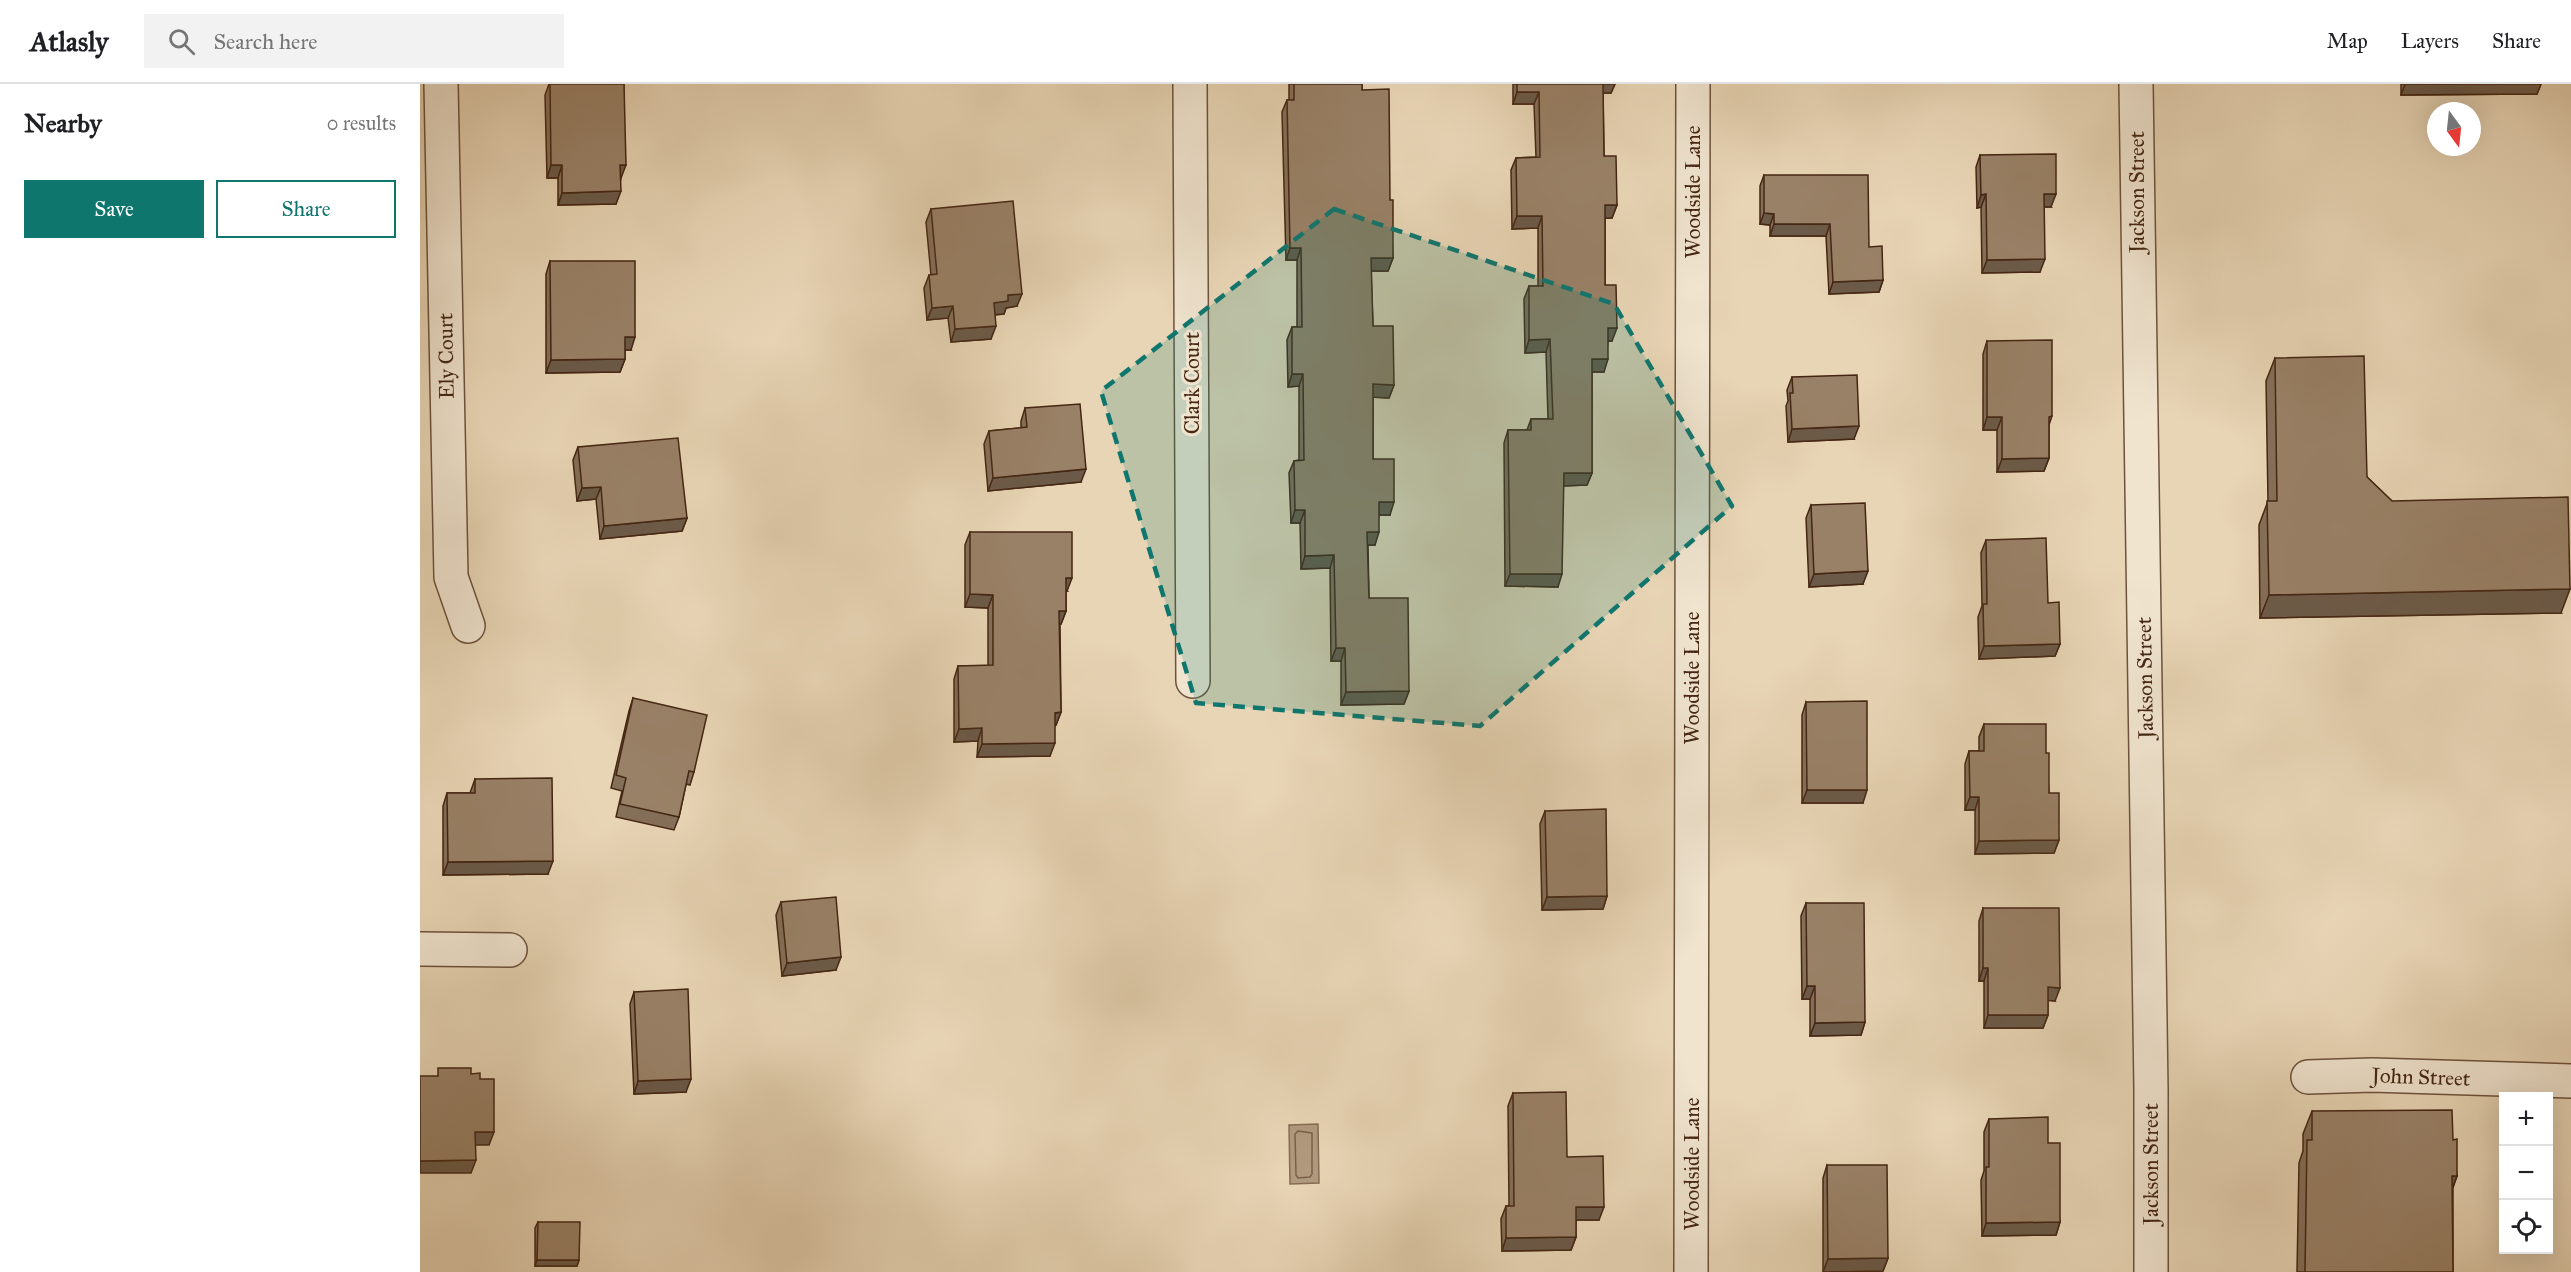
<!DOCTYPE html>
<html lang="en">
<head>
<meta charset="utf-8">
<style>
  :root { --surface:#fff; --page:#f2f2f2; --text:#202124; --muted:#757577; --line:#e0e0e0; --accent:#0f766e }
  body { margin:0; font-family:"IM FELL Great Primer",serif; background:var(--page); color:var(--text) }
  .controls { position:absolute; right:18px; bottom:18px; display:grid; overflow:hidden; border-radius:0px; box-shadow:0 6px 24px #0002 }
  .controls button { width:54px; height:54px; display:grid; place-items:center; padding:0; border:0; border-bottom:2px solid var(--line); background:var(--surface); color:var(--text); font:30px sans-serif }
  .compass { position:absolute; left:2007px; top:18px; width:54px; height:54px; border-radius:50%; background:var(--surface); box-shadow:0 6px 24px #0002; rotate:165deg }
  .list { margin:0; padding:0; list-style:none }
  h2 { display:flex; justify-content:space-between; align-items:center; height:78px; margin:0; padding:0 24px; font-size:26px }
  h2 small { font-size:20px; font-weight:400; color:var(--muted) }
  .actions { display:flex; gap:12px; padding:18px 24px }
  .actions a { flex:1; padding:14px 0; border:2px solid var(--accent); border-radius:0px; text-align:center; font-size:21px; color:var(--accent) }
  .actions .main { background:var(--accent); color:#fff }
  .icon { flex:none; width:33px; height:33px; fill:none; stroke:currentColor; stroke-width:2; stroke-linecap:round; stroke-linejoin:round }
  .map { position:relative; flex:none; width:2151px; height:1188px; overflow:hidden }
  header { display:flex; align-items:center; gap:36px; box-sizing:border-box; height:84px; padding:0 30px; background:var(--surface); border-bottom:2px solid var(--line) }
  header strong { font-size:28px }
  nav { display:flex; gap:33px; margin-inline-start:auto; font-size:21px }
  .search { width:420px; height:54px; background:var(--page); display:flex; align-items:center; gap:15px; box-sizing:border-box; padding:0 21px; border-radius:0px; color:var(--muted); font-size:22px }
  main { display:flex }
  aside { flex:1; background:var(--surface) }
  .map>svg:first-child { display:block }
  .water { fill:#b09a7e; stroke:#856c53; stroke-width:1.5 }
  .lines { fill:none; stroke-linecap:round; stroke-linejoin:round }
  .shore { stroke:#7a6048; stroke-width:1.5 }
  .minor-casing { stroke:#6d523c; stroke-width:36 }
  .minor { stroke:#f0e4cf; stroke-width:33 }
  .wall { fill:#846f59; stroke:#442613; stroke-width:1.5 }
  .shaded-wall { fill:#6b5a48; stroke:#442613; stroke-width:1.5 }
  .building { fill:#998167; stroke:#442613; stroke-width:1.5 }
  .marked { fill:#0f766e; fill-opacity:0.2; stroke:#0f766e; stroke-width:4.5; stroke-dasharray:12 8; stroke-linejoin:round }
  .labels { text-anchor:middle; stroke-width:6; stroke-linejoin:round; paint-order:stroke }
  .street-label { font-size:21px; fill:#442613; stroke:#f0e4cf }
</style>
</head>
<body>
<header>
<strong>Atlasly</strong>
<div class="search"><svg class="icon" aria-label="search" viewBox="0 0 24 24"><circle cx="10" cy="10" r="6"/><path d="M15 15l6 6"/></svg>Search here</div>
<nav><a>Map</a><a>Layers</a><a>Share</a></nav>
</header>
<main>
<aside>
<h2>Nearby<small>0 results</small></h2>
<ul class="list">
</ul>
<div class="actions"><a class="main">Save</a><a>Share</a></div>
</aside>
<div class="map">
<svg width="2151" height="1188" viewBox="0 0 2151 1188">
  <rect width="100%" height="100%" fill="#e8d5b5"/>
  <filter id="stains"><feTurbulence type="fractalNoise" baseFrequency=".00333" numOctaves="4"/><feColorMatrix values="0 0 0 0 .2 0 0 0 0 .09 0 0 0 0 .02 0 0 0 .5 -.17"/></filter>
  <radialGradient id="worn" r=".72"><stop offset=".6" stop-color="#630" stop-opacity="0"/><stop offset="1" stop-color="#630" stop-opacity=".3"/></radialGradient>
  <path class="water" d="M 898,1040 L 899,1099 L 870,1100 L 869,1041 Z"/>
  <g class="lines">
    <path class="shore" d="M 878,1047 L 892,1049 L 892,1090 L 890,1093 L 878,1094 L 876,1091 L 875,1050 Z"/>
    <defs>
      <path id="minor" d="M 21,0 L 31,493 L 48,542
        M 770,0 L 773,597
        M 1716,0 L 1731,1006 L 1731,1188
        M 0,865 L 90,866
        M 1888,993 L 1952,991 L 2151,997
        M 1271,1188 L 1273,0"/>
    </defs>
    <use href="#minor" class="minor-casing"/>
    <use href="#minor" class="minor"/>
  </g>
  <path class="wall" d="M 129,0 L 204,0 L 201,94 L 196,120 L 138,121 L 138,94 L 127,94 L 125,11 Z
    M 869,0 L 942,0 L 942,6 L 970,116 L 973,174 L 968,187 L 951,187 L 953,242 L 974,301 L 969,314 L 953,313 L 953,375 L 970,431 L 959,431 L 955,461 L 948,461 L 949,514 L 989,607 L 984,620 L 921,621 L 921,577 L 911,577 L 910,484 L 881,485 L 880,439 L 871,439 L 869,389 L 874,377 L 879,376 L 879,302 L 868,303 L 867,256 L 872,243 L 877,243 L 877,176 L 866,176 L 862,28 L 867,16 L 869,16 Z
    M 1093,0 L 1195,0 L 1191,9 L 1183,9 L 1184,72 L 1197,121 L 1192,134 L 1185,134 L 1185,201 L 1192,257 L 1188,257 L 1184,288 L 1172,288 L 1172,389 L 1167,401 L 1143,402 L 1138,503 L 1085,502 L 1084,359 L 1088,346 L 1107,346 L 1111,335 L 1128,335 L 1126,268 L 1105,269 L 1104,215 L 1109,202 L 1118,202 L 1118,144 L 1092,145 L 1091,86 L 1096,74 L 1116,73 L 1114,20 L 1093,20 Z
    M 1981,0 L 2121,0 L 2117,10 L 1981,11 Z
    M 1560,71 L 1631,123 L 1624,123 L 1620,188 L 1562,189 L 1561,123 L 1557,124 L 1556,83 Z
    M 1344,91 L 1449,163 L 1463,196 L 1459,208 L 1409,210 L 1406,152 L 1350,152 L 1350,141 L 1340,140 L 1340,102 Z
    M 511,125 L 597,222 L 586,224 L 584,230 L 575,231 L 571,255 L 531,258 L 528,234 L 507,236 L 504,204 L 509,191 L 511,191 L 506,138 Z
    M 130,177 L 211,266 L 205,266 L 205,275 L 200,288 L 126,289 L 126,190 Z
    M 1567,257 L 1632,332 L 1629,341 L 1629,374 L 1624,387 L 1577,388 L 1577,346 L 1563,346 L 1563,270 Z
    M 1855,274 L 1947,393 L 1972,417 L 2141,529 L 1840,534 L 1839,441 L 1848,417 L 1846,297 Z
    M 1372,293 L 1434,355 L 1368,358 L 1366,322 L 1368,317 L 1367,306 Z
    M 605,324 L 661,398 L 568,407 L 564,360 L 569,347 L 601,344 L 601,337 Z
    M 158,363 L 267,434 L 262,447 L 180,455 L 176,415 L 157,417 L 153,376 Z
    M 1391,421 L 1443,500 L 1389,503 L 1386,434 Z
    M 550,448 L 647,507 L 646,507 L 646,527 L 641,540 L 640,540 L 641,628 L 636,641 L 635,641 L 630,672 L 557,673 L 558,657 L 534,658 L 534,595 L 538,582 L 568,582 L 568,524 L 545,523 L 545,461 Z
    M 1566,456 L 1628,519 L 1640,560 L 1635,572 L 1559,575 L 1558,533 L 1562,522 L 1561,469 Z
    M 213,614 L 274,688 L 270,701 L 266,700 L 259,733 L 254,746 L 196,733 L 202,707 L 191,704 L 209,627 Z
    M 1386,618 L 1443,719 L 1382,719 L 1382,631 Z
    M 1564,640 L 1626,669 L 1629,709 L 1639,756 L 1634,769 L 1555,770 L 1555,726 L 1545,726 L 1545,680 L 1549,667 L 1559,667 L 1559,653 Z
    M 55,695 L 128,790 L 23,791 L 23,722 L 27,709 L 50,709 Z
    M 1125,727 L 1187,812 L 1183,825 L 1122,826 L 1120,740 Z
    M 361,818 L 416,886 L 362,892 L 356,831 Z
    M 1386,819 L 1445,938 L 1441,951 L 1390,952 L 1390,915 L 1382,915 L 1381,832 Z
    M 1563,824 L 1635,917 L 1628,916 L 1628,931 L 1623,944 L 1564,944 L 1564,897 L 1559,897 L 1559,837 Z
    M 214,908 L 266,1008 L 214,1010 L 210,920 Z
    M 1093,1009 L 1147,1073 L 1179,1136 L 1156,1136 L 1156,1153 L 1151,1166 L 1082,1167 L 1081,1135 L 1086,1122 L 1089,1122 L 1088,1022 Z
    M 1892,1027 L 2033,1056 L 2037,1092 L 2033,1104 L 2033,1188 L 1877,1188 L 1879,1079 L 1883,1067 L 1883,1050 Z
    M 1569,1035 L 1628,1059 L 1640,1138 L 1636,1151 L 1562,1152 L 1561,1096 L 1564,1087 L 1564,1048 Z
    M 1407,1081 L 1468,1174 L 1463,1187 L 1403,1188 L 1403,1094 Z
    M 118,1138 L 159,1176 L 157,1182 L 115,1182 L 115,1144 Z"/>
  <path class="shaded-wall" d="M 1181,0 L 1195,0 L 1191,9 L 1178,9 Z
    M 1985,0 L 2121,0 L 2117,10 L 1981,11 Z
    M 1097,8 L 1119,8 L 1114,20 L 1093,20 Z
    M 131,81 L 142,81 L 138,94 L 127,94 Z
    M 200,81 L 206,81 L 201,94 L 195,94 Z
    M 201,107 L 196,120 L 138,121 L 142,109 Z
    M 1566,110 L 1561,123 L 1557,124 L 1561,111 Z
    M 1624,110 L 1636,110 L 1631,123 L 1619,123 Z
    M 1185,121 L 1197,121 L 1192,134 L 1180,134 Z
    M 1344,129 L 1354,130 L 1350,141 L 1340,140 Z
    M 1097,132 L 1122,132 L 1118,144 L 1092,145 Z
    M 1354,140 L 1410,140 L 1406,152 L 1350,152 Z
    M 870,164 L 881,164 L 877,176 L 866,176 Z
    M 951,174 L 973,174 L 968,187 L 946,187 Z
    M 1625,175 L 1620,188 L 1562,189 L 1567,176 Z
    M 1463,196 L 1459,208 L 1409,210 L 1413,198 Z
    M 602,210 L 597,222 L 586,224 L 584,230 L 569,231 L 574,219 L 588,211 Z
    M 533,222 L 528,234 L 507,236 L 512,224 Z
    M 576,242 L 571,255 L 531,258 L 535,245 Z
    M 1188,244 L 1197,244 L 1192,257 L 1184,257 Z
    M 205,253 L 215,253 L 211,266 L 200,266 Z
    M 1130,255 L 1126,268 L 1105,269 L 1109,256 Z
    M 205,275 L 200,288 L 126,289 L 131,276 Z
    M 1172,275 L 1188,275 L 1184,288 L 1167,288 Z
    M 872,290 L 883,290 L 879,302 L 868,303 Z
    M 953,300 L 974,301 L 969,314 L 949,313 Z
    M 1567,333 L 1582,333 L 1577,346 L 1563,346 Z
    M 1439,342 L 1434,355 L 1368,358 L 1372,345 Z
    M 1629,374 L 1624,387 L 1577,388 L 1582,375 Z
    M 666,385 L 661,398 L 568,407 L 573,394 Z
    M 1144,389 L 1172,389 L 1167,401 L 1139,402 Z
    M 181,403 L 176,415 L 157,417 L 162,404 Z
    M 959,418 L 974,418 L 970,431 L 954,431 Z
    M 875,426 L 885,426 L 880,439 L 871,439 Z
    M 267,434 L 262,447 L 180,455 L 184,442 Z
    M 947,448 L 959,448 L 955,461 L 943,461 Z
    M 914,471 L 910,484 L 881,485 L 885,472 Z
    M 1448,487 L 1443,500 L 1389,503 L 1394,490 Z
    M 1090,490 L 1142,490 L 1138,503 L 1085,502 Z
    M 646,494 L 652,494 L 647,507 L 641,507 Z
    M 2150,505 L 2141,529 L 1840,534 L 1849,511 Z
    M 550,510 L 573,511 L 568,524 L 545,523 Z
    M 639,527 L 646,527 L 641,540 L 635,540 Z
    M 1640,560 L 1635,572 L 1559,575 L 1564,562 Z
    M 916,564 L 925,564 L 921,577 L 911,577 Z
    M 989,607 L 984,620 L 921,621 L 926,608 Z
    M 641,628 L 636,641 L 630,642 L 635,629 Z
    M 562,644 L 558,657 L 534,658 L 539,645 Z
    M 635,659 L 630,672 L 557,673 L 562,660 Z
    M 1387,706 L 1447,706 L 1443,719 L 1382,719 Z
    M 1550,713 L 1559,713 L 1555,726 L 1545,726 Z
    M 1639,756 L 1634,769 L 1555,770 L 1559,757 Z
    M 133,777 L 128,790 L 23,791 L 28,778 Z
    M 1187,812 L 1183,825 L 1122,826 L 1127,813 Z
    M 421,873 L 416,886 L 362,892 L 367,879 Z
    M 1563,884 L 1568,884 L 1564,897 L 1559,897 Z
    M 1387,902 L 1395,902 L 1390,915 L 1382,915 Z
    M 1628,903 L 1640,904 L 1635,917 L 1623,916 Z
    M 1568,931 L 1628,931 L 1623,944 L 1564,944 Z
    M 1445,938 L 1441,951 L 1390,952 L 1395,939 Z
    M 271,995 L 266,1008 L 214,1010 L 218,997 Z
    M 55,1048 L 74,1048 L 69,1061 L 51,1061 Z
    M 56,1076 L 51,1089 L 0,1089 L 0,1077 Z
    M 2032,1092 L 2037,1092 L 2028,1115 Z
    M 1156,1123 L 1184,1123 L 1179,1136 L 1151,1136 Z
    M 1640,1138 L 1636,1151 L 1562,1152 L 1566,1139 Z
    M 1156,1153 L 1151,1166 L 1082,1167 L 1086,1154 Z
    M 1468,1174 L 1463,1187 L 1403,1188 L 1408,1175 Z
    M 117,1176 L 159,1176 L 157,1182 L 115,1182 Z"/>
  <path class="building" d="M 130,0 L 204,0 L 206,81 L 200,81 L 201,107 L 142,109 L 142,81 L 131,81 Z
    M 874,0 L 942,0 L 942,6 L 969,5 L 970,116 L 973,116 L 973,174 L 951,174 L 953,242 L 973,242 L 974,301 L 953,300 L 953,375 L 974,375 L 974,418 L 959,418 L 959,448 L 947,448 L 949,514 L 988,514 L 989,607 L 926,608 L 925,564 L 916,564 L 914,471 L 885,472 L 885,426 L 875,426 L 874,377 L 884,376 L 883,290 L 872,290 L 872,243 L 882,243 L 881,164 L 870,164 L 867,16 L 874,16 Z
    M 1097,0 L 1183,0 L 1184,72 L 1196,72 L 1197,121 L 1185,121 L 1185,201 L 1196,201 L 1197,244 L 1188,244 L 1188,275 L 1172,275 L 1172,389 L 1144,389 L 1142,490 L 1090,490 L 1088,346 L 1111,346 L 1111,335 L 1133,335 L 1130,255 L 1109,256 L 1109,202 L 1123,202 L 1122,132 L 1097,132 L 1096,74 L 1120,73 L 1119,8 L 1097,8 Z
    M 1636,70 L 1636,110 L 1624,110 L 1625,175 L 1567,176 L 1566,110 L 1561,111 L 1560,71 Z
    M 1344,91 L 1448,91 L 1449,163 L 1462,162 L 1463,196 L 1413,198 L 1410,140 L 1354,140 L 1354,130 L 1344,129 Z
    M 593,117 L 602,210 L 588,211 L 588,217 L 574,219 L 576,242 L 535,245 L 533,222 L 512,224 L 509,191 L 517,190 L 511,125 Z
    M 130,177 L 215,177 L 215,253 L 205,253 L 205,275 L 131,276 Z
    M 1632,256 L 1632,332 L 1629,333 L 1629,374 L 1582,375 L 1582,333 L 1567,333 L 1567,257 Z
    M 1944,272 L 1947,393 L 1972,417 L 2148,413 L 2150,505 L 1849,511 L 1847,417 L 1857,417 L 1855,274 Z
    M 1437,291 L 1439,342 L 1372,345 L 1370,309 L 1373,309 L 1372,293 Z
    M 660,320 L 666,385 L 573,394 L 569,347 L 607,343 L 605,324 Z
    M 258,354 L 267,434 L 184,442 L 181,403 L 162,404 L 158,363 Z
    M 1445,419 L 1448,487 L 1394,490 L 1391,421 Z
    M 550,448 L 652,448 L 652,494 L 646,494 L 646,527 L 639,527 L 641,628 L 635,629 L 635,659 L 562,660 L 562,644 L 539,645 L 538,582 L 573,581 L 573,511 L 550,510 Z
    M 1626,454 L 1628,519 L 1639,518 L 1640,560 L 1564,562 L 1563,520 L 1567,520 L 1566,456 Z
    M 213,614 L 287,631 L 274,688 L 269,687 L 259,733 L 200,720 L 206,694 L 196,691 Z
    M 1447,617 L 1447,706 L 1387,706 L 1386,618 Z
    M 1564,640 L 1626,640 L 1626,669 L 1629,669 L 1629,709 L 1639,709 L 1639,756 L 1559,757 L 1559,713 L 1550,713 L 1549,667 L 1564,667 Z
    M 132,694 L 133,777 L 28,778 L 27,709 L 55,709 L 55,695 Z
    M 1186,725 L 1187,812 L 1127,813 L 1125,727 Z
    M 416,813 L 421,873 L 367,879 L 361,818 Z
    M 1386,819 L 1444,819 L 1445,938 L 1395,939 L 1395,902 L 1387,902 Z
    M 1563,824 L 1639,824 L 1640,904 L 1628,903 L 1628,931 L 1568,931 L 1568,884 L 1563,884 Z
    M 268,905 L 271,995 L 218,997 L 214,908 Z
    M 18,984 L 51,984 L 51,990 L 60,989 L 60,995 L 74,995 L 74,1048 L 55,1048 L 56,1076 L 0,1077 L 0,992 L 18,992 Z
    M 1146,1008 L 1147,1073 L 1183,1072 L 1184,1123 L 1156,1123 L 1156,1153 L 1086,1154 L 1086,1122 L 1094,1122 L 1093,1009 Z
    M 2032,1026 L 2033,1056 L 2037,1055 L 2037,1092 L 2032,1092 L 2033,1188 L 1885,1188 L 1887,1056 L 1892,1056 L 1892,1027 Z
    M 1628,1033 L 1628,1059 L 1640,1059 L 1640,1138 L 1566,1139 L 1566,1083 L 1569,1083 L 1569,1035 Z
    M 1407,1081 L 1467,1081 L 1468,1174 L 1408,1175 Z
    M 118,1138 L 160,1138 L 159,1176 L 117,1176 Z"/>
  <path class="marked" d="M 914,125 L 1194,220 L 1312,422 L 1060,642 L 776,619 L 681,307 Z"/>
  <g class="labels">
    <g class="street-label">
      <text transform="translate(1273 108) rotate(-90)" y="7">Woodside Lane</text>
      <text transform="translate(1717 108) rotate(-90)" y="7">Jackson Street</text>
      <text transform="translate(26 272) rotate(-91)" y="7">Ely Court</text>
      <text transform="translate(772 299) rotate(-90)" y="7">Clark Court</text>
      <text transform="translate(1272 594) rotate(-90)" y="7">Woodside Lane</text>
      <text transform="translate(1725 594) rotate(-91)" y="7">Jackson Street</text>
      <text transform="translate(2001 993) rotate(2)" y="7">John Street</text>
      <text transform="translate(1272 1080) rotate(-90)" y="7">Woodside Lane</text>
      <text transform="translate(1731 1080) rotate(-90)" y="7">Jackson Street</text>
    </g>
  </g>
  <rect width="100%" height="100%" filter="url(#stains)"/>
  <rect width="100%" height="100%" fill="url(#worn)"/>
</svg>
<div class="controls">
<button>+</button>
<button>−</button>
<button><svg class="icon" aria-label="locate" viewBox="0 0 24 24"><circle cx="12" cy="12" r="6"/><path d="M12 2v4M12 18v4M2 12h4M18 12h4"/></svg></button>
</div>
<svg class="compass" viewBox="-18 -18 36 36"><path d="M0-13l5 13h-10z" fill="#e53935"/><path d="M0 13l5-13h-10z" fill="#757577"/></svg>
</div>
</main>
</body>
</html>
